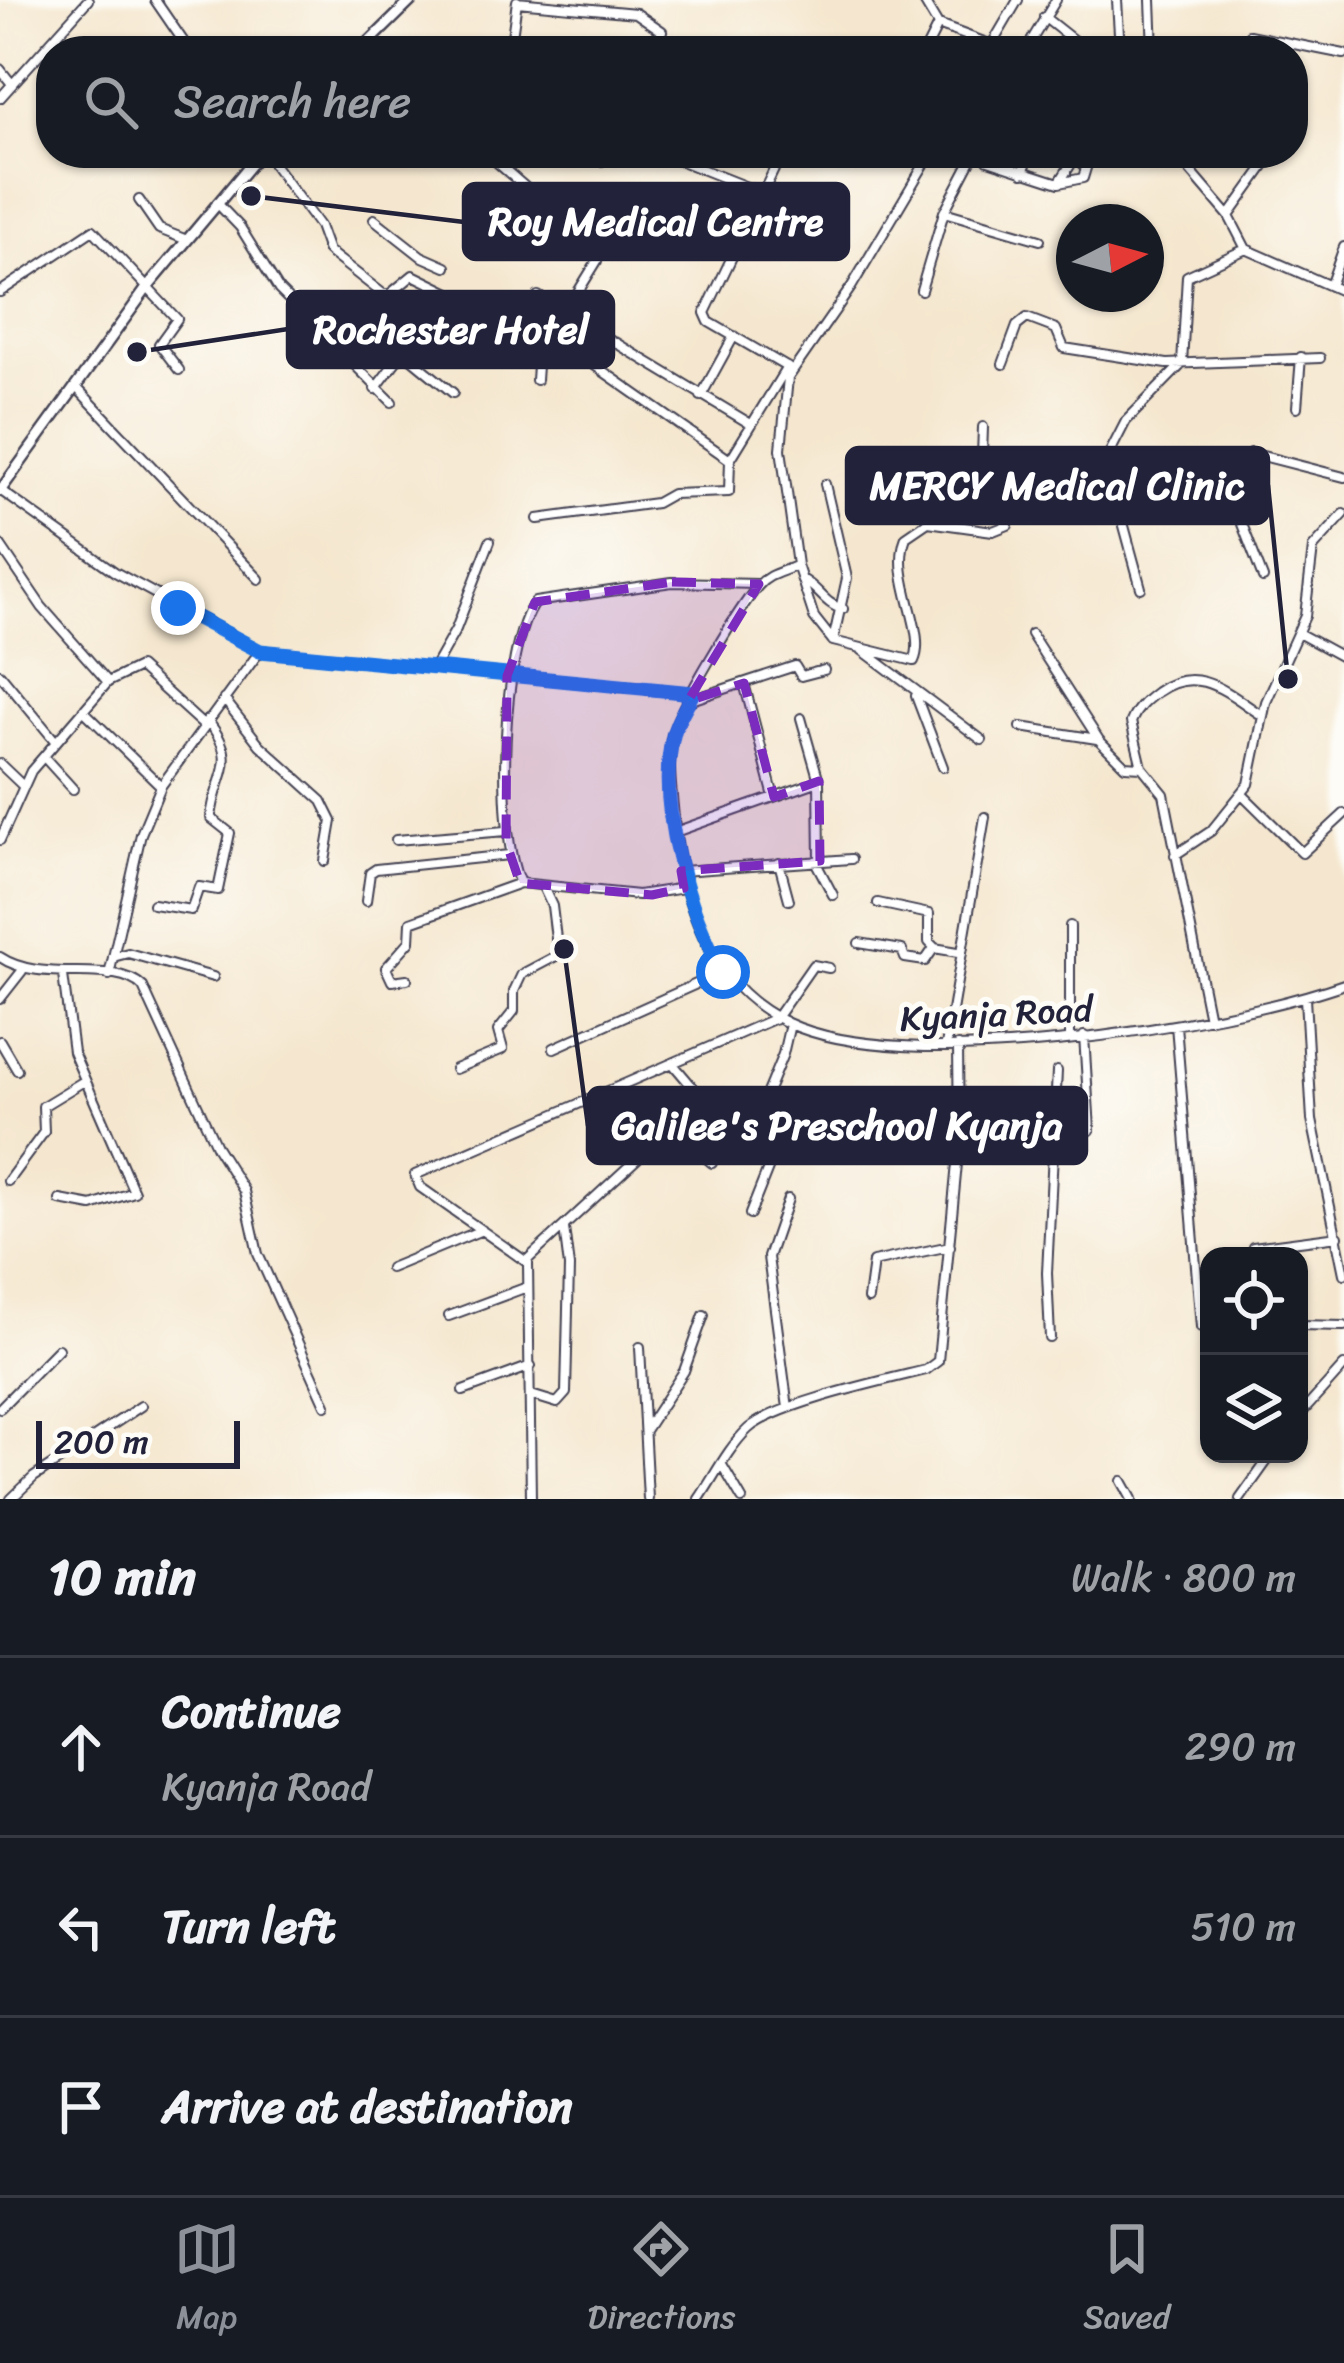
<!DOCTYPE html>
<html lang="en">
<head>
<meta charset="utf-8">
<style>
  :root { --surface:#171b24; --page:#20242c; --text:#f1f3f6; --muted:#9ea1a6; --line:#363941; --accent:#8c9099 }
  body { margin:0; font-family:Sriracha,sans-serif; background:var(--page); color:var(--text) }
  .controls { position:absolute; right:36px; bottom:36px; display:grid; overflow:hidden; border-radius:24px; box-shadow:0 3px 9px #0004 }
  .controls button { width:108px; height:108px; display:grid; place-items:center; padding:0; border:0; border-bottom:3px solid var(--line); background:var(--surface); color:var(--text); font:60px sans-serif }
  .compass { position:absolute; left:1056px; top:204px; width:108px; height:108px; border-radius:50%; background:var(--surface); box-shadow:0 3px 9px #0004; rotate:84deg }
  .scale { position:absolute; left:36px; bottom:30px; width:204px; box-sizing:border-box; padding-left:12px; border:6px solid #22223b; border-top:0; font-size:33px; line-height:42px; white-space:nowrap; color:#22223b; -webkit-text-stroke:9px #fdfcf7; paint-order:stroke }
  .stop { position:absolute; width:36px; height:36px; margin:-27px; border:9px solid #1a73e8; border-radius:50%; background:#fff }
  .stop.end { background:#1a73e8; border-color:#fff; box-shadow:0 3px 12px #0008 }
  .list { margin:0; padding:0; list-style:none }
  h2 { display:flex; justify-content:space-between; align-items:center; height:156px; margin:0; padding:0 48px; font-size:51px }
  h2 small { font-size:39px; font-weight:400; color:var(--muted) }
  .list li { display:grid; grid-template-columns:78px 1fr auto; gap:36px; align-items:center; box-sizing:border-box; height:180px; padding:0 48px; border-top:3px solid var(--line) }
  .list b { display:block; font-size:45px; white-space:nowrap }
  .list p { margin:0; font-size:39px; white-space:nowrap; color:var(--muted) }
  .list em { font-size:39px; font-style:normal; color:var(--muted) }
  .icon { flex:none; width:66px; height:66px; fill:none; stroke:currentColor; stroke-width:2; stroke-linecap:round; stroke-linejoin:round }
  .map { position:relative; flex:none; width:1344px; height:1499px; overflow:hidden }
  .search { position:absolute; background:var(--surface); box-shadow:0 3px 9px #0004; left:36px; right:36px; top:36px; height:132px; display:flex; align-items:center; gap:30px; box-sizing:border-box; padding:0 42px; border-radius:48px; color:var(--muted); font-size:45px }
  .sheet { height:696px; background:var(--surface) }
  nav { display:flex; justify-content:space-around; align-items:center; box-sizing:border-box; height:168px; border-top:3px solid var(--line); background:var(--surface); font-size:33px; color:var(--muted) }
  nav a { display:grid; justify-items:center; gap:6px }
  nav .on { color:var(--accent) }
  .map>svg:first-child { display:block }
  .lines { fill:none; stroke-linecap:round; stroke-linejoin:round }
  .minor-casing { stroke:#424051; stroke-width:12 }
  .major-casing { stroke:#424051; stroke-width:14 }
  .minor { stroke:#fff; stroke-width:8 }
  .major { stroke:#fff; stroke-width:9 }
  .route { stroke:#1a73e8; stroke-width:15 }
  .marked { fill:#7b2cbf; fill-opacity:0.2; stroke:#7b2cbf; stroke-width:9; stroke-dasharray:24 15; stroke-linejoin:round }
  .labels { text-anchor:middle; stroke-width:10; stroke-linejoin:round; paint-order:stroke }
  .street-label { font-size:36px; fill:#22223b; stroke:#fdfcf7 }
  .leader { fill:none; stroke:#22223b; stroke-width:4.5 }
  .callout-dot { fill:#22223b; stroke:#fdfcf7; stroke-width:4.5 }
  .callout { fill:#22223b; stroke:#22223b; stroke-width:4.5 }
  .callout-label { font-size:39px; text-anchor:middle; font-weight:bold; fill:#fff }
</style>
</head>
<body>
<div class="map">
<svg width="1344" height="1499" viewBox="0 0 1344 1499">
  <rect width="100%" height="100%" fill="#fdfcf7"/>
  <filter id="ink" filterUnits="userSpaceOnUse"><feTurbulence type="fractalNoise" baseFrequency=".00833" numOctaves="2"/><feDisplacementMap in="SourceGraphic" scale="24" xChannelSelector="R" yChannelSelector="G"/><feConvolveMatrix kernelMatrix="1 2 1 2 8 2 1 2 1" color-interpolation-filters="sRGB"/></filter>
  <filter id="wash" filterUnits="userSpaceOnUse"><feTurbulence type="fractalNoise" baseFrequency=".004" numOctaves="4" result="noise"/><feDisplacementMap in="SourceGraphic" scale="48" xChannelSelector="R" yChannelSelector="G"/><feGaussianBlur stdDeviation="2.7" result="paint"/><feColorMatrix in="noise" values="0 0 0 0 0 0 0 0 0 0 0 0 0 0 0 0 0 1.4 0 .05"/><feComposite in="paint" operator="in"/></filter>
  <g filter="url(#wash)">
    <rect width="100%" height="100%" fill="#f5e7cf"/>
  </g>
  <g filter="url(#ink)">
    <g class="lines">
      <defs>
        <path id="minor" d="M 155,0 L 190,51
          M 923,0 L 938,25 L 992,45
          M 1117,0 L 1120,51
          M 1151,0 L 1153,51
          M 517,2 L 636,13 L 662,31 L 654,48
          M 1044,17 L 1087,51
          M 1249,35 L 1344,54
          M 781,49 L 790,51
          M 171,51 L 184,43
          M 510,51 L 517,1
          M 925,51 L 938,25
          M 988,51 L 1018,0
          M 1025,51 L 1056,0
          M 0,69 L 12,84
          M 0,98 L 88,0
          M 265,153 L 319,226 L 328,251 L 383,294 L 390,294 L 413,275 L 472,304
          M 486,153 L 532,193
          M 661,153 L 762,193
          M 782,153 L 705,313 L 709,322 L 790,369
          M 931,153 L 852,286 L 788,378 L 781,449 L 797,565 C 784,572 769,573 758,586 C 738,610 679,707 672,736 C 667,762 672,792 674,818 C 682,900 707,985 788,1023 C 905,1078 1222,1027 1344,984
          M 1175,153 L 1229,216 L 1246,249 L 1344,292
          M 988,160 L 1059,183 L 1078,153
          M 602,161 L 608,153
          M 1023,173 L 1030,153
          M 1059,183 L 1083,178 L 1086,168 L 1075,157
          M 139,200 L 159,229 L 187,240
          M 217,203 L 240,227 L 279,290 L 392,402
          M 612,206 L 733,252
          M 944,212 L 1040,240
          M 1229,216 L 1274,153
          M 374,219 L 421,256 L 446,267
          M 1330,286 L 1344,247
          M 921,290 L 944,212 L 975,153
          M 0,292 L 93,230 L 177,319 L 159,344 L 179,370
          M 538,296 L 749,423
          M 565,313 L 597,261
          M 554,337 L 570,317
          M 402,351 L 453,393
          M 1003,364 L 1017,326 L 1027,318 L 1056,329 L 1064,348 L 1167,364 L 1320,358
          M 536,380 L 538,351 L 554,337 L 730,460
          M 77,388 L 259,579
          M 375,389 L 416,335
          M 701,396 L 734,336
          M 1297,407 L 1301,357
          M 825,484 L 847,578 L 833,641
          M 0,490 L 115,572 L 260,651 L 693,693
          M 538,519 L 656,503 L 672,494 L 729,492 L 730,460 L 787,367
          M 0,545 L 42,607 L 108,682 L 31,771 L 0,840
          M 797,565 L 814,617 L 833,641 L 914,661 C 928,631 890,578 906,537 L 928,522 L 993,531 L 1008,525 L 982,456 L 983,427
          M 1263,578 L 1233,501 L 1251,453 L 1344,477
          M 802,579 C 819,588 825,605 843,609
          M 1141,588 L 1106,460 L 1126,421 L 1182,364 L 1187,276 L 1246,249
          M 1031,634 L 1099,740 L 1125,766 L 1142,767
          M 1300,634 L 1344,658
          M 862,650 L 982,740
          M 434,668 L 456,629 L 490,541
          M 0,674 L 56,742
          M 108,682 L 139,667 L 203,725
          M 744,683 L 774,797
          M 916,696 L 943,767
          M 224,699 L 260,745 L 322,801 L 332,821 L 325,861
          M 691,700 L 795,666 L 801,676 L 824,670
          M 83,710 L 161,786
          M 801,718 L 819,781 L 820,861
          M 1021,727 L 1097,739
          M 44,757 L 73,789
          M 0,764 L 22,785
          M 1243,795 L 1302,853 L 1344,814
          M 675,832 L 819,781
          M 396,840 L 506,831
          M 1175,855 L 1211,831 L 1249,784 L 1266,702 L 1305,616 L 1313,548 L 1344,514
          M 815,861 L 833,895
          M 779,863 L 789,900
          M 681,871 L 851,859
          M 684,888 L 638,895 L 520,883 C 496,833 501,646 535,602 L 672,582 L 758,584
          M 366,901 L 370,873 L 376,869 L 509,855
          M 878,903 L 929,914 L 929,942 L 934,947
          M 153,904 L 191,910 L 199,887 L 218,890 L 230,833 L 211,818 C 215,774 242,763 207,720
          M 859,943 L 902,950 L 905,958 L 925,961 L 934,948 L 958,952
          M 0,957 C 43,986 115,958 143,987 L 217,1148 L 244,1191 L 258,1254 L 326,1405
          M 113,957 L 128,953 L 213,977
          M 109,975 L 141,834 L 161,786 L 260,651
          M 407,979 L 392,981 L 386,968 L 410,941 L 411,922 L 520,883
          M 1305,998 L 1312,1120 L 1344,1274
          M 0,999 L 22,971
          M 1209,1019 L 1164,794 L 1142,767 L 1131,722 C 1137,708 1145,701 1157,692 C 1198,663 1227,693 1263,716
          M 1176,1025 L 1201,1327
          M 1070,1037 L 1070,926
          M 0,1041 L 17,1070
          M 946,1046 L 985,817
          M 554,1048 L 723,972
          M 673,1064 L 701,1097 L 677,1133 L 712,1163
          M 455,1069 L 503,1049 L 498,1031 L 514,1011 L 514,991 L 522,974 L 558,955 L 552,906 L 544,889
          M 1055,1133 L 1090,1130 L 1084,1036
          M 774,1149 L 784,1126
          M 8,1181 L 44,1132 L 43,1106 L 84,1081
          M 788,1199 L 768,1257 L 788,1408
          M 60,1200 L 92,1206 L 134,1192 L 73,1052 L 63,975
          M 750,1214 L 775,1151 L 752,1129 L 783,1054 L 790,1024
          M 1253,1247 L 1338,1236
          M 526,1261 L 639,1157 L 633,1134 L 591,1103
          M 390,1268 L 482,1230
          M 868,1299 L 873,1262 L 950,1246
          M 449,1316 L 527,1287
          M 1299,1325 L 1344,1326
          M 1050,1338 L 1047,1273 L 1057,1071
          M 640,1347 L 648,1499
          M 463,1391 L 531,1366
          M 531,1395 L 557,1403 L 566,1393 L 569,1267 L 564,1228
          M 0,1408 L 58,1349
          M 1299,1416 L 1344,1366
          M 646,1429 L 684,1371 L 704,1315
          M 722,1465 L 742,1499
          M 1122,1481 L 1132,1499
          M 11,1499 L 34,1477 L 141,1406
          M 531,1499 L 528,1263 L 420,1187 L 415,1175 L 776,1018 L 813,965 L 829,968
          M 699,1499 C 714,1477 728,1448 748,1429 C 775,1404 886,1380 926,1370 L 938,1361 L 959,1143 L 958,1046
          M 1240,1499 L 1272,1454"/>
        <path id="major" d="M 360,51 L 412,0
          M 0,491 L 147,288 L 260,153"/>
      </defs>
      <use href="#minor" class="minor-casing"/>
      <use href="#major" class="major-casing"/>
      <use href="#minor" class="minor"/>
      <use href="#major" class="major"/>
    </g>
  </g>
  <g class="lines" filter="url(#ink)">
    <path class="route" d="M 178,608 L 260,651 L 693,693 C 686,707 676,721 673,736 C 656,805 688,912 723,972"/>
  </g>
  <path class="marked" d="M 672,582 L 759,584 L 688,701 L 744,683 L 774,797 L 819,781 L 820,861 L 681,871 L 684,888 L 652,895 L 520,883 L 506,842 L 507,676 L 535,602 Z"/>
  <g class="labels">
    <g class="street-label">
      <text transform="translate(996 1013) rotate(-3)" y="13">Kyanja Road</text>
    </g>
  </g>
  <path class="leader" d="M251 196L464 222M137 352L288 329M1288 679L1268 485M564 949L588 1126"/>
  <g class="callout-dot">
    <circle cx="251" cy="196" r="12"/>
    <circle cx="137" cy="352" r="12"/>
    <circle cx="1288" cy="679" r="12"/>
    <circle cx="564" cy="949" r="12"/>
  </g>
  <g class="callout">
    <rect x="464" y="184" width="384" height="75" rx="12"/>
    <rect x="288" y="292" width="325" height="75" rx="12"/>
    <rect x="847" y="448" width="421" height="75" rx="12"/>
    <rect x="588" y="1088" width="498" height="75" rx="12"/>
  </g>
  <g class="callout-label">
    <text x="656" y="235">Roy Medical Centre</text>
    <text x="451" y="343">Rochester Hotel</text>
    <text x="1057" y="499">MERCY Medical Clinic</text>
    <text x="837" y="1139">Galilee's Preschool Kyanja</text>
  </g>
</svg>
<div class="controls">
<button><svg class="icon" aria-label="locate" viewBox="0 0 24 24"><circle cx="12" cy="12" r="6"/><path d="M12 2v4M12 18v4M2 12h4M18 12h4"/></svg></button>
<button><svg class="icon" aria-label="layers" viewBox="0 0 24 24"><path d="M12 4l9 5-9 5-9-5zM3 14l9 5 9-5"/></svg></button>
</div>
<svg class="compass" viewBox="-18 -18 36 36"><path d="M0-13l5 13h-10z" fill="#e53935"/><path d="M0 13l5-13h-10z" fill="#9ea1a6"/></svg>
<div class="scale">200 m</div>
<div class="stop" style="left:723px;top:972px"></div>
<div class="stop end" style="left:178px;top:608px"></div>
<div class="search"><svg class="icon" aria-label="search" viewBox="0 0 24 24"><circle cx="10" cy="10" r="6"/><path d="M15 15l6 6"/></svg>Search here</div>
</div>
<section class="sheet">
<h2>10 min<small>Walk · 800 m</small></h2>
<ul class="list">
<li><svg class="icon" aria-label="ahead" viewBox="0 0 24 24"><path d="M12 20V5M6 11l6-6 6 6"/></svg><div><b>Continue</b><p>Kyanja Road</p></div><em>290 m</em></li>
<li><svg class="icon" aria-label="left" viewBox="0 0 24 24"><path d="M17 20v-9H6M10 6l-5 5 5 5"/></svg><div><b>Turn left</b></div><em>510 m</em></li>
<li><svg class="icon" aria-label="arrive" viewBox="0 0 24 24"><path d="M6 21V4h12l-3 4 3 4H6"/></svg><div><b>Arrive at destination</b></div></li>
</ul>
</section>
<nav>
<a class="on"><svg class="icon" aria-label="map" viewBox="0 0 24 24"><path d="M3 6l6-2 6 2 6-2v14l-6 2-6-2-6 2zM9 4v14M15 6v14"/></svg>Map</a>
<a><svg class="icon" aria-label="directions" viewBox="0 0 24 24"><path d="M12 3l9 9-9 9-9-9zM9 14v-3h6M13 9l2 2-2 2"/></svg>Directions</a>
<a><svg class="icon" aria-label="saved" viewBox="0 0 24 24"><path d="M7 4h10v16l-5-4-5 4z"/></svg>Saved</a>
</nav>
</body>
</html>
